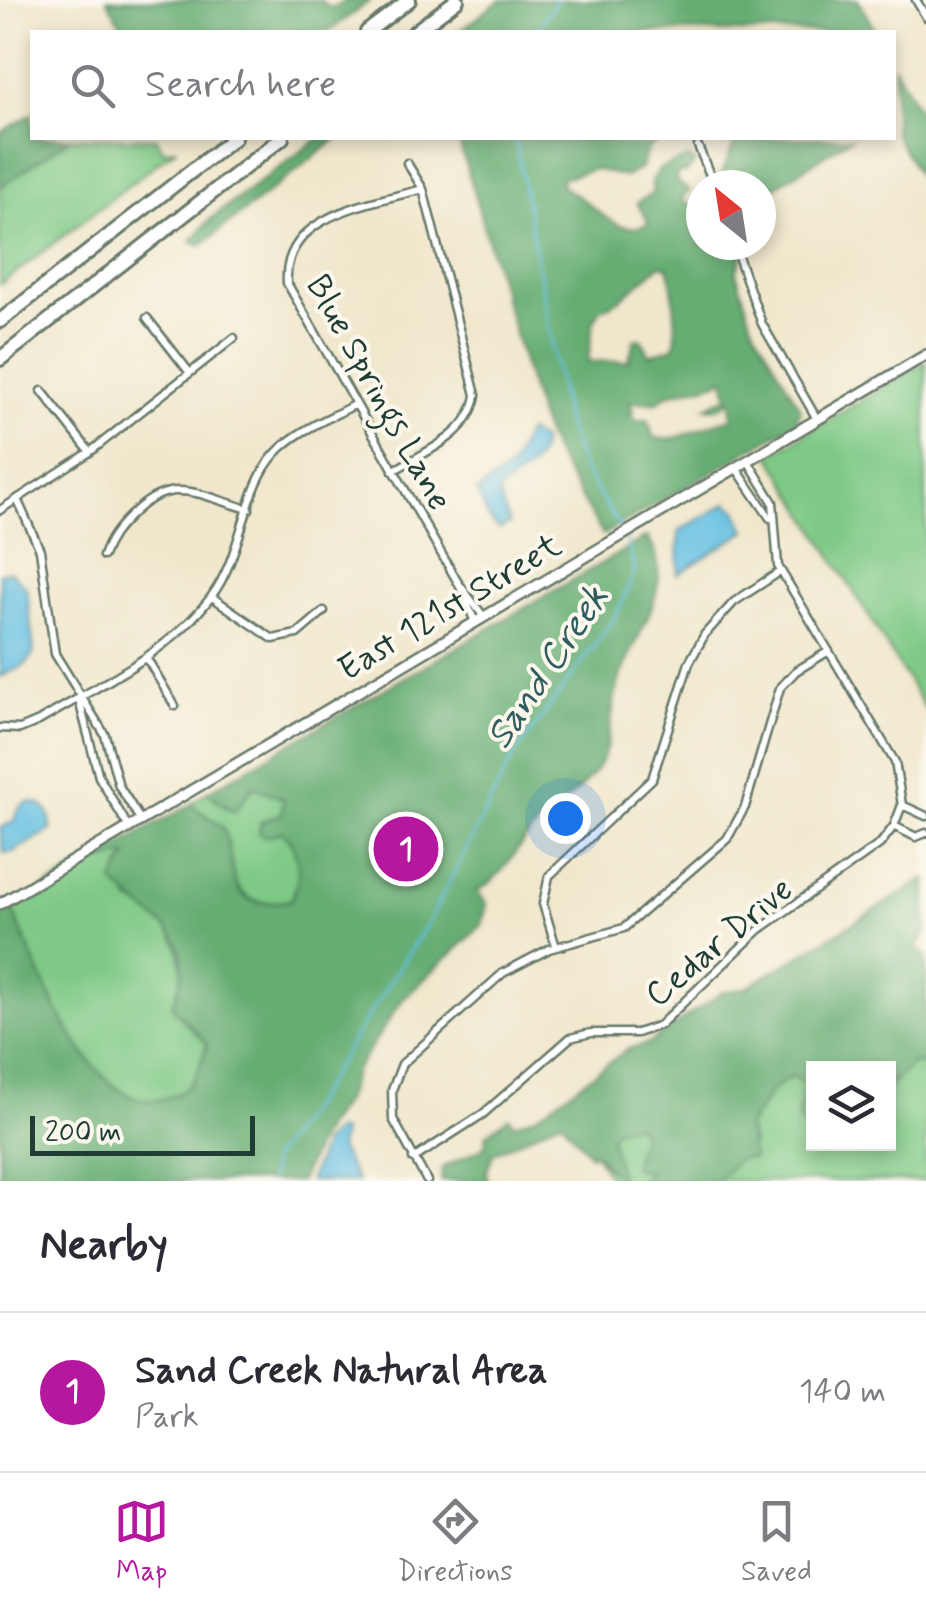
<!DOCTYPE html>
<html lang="en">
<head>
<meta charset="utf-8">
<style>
  :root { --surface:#fff; --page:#f2f2f3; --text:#2b2b33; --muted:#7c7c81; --line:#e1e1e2; --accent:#b5179e }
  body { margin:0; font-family:Mynerve,sans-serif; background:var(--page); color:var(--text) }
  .controls { position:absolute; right:30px; bottom:30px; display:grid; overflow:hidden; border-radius:0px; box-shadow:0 5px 15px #0003 }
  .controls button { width:90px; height:90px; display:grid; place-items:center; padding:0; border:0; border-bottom:2px solid var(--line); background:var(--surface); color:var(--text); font:50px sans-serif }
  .compass { position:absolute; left:686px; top:170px; width:90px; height:90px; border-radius:50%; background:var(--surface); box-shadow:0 5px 15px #0003; rotate:330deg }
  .scale { position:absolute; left:30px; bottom:25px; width:225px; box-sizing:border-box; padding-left:10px; border:5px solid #1f3d34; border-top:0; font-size:28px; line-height:35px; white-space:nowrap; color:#1f3d34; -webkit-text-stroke:8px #fbf7ec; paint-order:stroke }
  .you { position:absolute; left:565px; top:818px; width:35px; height:35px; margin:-25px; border:8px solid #fff; border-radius:50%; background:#1a73e8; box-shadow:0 0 0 15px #1a73e833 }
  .badge { display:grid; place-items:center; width:65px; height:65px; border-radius:50%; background:var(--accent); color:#fff; font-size:32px; font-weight:700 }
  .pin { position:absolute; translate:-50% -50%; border:5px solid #fff; box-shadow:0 2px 10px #0006 }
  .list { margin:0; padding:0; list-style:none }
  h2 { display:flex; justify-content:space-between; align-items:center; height:130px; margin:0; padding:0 40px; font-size:42px }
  h2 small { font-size:32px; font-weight:400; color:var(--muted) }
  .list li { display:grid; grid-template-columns:65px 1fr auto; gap:30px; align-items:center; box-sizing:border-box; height:160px; padding:0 40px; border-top:2px solid var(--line) }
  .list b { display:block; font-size:38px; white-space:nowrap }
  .list p { margin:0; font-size:32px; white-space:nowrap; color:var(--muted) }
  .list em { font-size:32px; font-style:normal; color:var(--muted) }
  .icon { flex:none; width:55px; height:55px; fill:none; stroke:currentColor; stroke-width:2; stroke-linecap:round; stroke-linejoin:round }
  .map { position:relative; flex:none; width:926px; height:1181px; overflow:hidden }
  .search { position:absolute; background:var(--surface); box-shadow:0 5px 15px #0003; left:30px; right:30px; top:30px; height:110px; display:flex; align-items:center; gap:25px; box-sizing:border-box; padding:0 35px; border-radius:0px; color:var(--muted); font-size:38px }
  .sheet { height:290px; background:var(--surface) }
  nav { display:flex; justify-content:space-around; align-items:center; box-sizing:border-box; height:140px; border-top:2px solid var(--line); background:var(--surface); font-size:28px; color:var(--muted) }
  nav a { display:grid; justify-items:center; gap:5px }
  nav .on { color:var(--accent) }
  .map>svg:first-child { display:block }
  .green { fill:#7ec986; stroke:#4e835d; stroke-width:2.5 }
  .forest { fill:#66ad73; stroke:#427554; stroke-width:2.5; fill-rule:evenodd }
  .water { fill:#65c0e3; stroke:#427e8c; stroke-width:2.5 }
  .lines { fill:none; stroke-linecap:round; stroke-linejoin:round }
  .stream { stroke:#65c0e3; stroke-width:2.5 }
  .street-casing { stroke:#687869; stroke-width:11 }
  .secondary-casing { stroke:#687869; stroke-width:14 }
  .highway-casing { stroke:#687869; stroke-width:18 }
  .street { stroke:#fff; stroke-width:6 }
  .secondary { stroke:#fff; stroke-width:9 }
  .highway { stroke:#fff; stroke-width:12 }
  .labels { text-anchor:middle; stroke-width:8; stroke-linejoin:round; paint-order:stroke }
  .street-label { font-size:35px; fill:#1f3d34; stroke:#fbf7ec }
  .water-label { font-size:38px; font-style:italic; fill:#305e60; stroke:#fbf7ec }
</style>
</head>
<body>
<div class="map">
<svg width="926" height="1181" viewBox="0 0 926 1181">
  <rect width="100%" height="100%" fill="#fbf7ec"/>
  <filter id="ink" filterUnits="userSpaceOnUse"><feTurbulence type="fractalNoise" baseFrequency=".01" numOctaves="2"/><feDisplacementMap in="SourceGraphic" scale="20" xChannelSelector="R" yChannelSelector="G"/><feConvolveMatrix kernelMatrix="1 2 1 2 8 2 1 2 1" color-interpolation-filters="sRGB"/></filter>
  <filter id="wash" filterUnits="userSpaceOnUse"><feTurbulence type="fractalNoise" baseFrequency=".0048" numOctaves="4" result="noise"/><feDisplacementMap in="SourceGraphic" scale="40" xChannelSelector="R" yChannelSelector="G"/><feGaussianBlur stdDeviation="2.25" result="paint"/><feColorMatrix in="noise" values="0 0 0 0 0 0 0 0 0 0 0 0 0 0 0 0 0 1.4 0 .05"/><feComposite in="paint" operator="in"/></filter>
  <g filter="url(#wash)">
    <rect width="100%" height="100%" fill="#f0e7cc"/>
    <path class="green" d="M 70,138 L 156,138 L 164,151 L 177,148 L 0,285 L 0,187 Z
      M 926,362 L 926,710 L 770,455 Z
      M 254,786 L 284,799 L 281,814 L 261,822 L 273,833 L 283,832 C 301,850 302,877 291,900 C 255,907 235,899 229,860 C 228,852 230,844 226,837 C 217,820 206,813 190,805 L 207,792 L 228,809 L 242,802 Z
      M 129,855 L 119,868 L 129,900 L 167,924 L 178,947 L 184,978 L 180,1017 L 207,1044 C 198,1073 195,1091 164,1099 C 91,1118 33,959 12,907 L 85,864 Z
      M 912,1063 L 926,1064 L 926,1181 L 717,1181 L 753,1144 L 747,1128 L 771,1091 L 792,1076 L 805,1084 L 798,1118 L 805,1128 L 813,1126 L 814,1144 L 888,1144 L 889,1088 Z
      M 638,1125 L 642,1132 L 636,1155 L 650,1173 L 639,1181 L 611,1181 L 594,1152 L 616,1176 L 610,1136 L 616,1129 Z"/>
    <path class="forest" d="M 107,0 L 320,0 L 331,8 L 347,0 L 371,0 L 328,32 L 125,32 Z
      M 500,0 L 858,0 L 876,32 L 459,32 Z
      M 894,65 L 926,123 L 926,189 L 894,133 Z
      M 32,114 L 32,138 L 70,138 L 0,187 L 0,133 Z
      M 319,138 L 338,138 L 200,246 L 191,241 L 213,217 Z
      M 458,138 L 692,138 L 683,144 L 660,141 L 648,148 L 641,168 L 625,177 L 595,169 L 561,178 L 562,187 C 590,198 615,241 649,223 L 637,203 L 653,193 L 651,180 L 661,168 L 689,158 L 695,162 L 687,172 L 678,173 L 675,180 L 690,191 L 682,197 L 685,203 L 691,205 L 701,191 L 701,245 L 746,245 L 736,272 L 752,324 L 801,409 L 796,423 L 603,535 L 553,451 L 539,417 ZM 660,265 L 668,267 C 672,281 679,335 674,347 L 650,355 L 642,340 L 635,339 L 628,361 L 588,362 L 593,323 L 600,310 L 619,300 ZM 724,378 L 728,396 L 706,407 L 719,408 L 731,399 L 732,419 C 705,421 676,447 653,437 L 648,419 L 638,421 L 628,413 L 634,412 L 629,402 L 658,402 C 675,385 704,392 724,378 Z
      M 736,138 L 851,138 L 761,196 L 761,185 L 705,185 L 721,177 Z
      M 647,537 C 680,584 633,637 619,681 C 609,709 614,745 596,770 C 580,792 552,809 534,829 C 516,848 501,880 477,891 L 487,904 L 482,925 L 403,999 L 355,1071 L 345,1101 L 324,1129 L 300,1181 L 0,1181 L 0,914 L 12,907 C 33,959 91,1118 163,1099 C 195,1091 198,1073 207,1044 L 172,1006 C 204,930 154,926 113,882 L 128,855 L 85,864 L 190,805 L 223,827 C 240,871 220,915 291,900 C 302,877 301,849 282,832 L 265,837 L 259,833 L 261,822 L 281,814 L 284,799 L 253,786 L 234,812 L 207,792 Z
      M 926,879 L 926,933 L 916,949 L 926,956 L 926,1064 L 912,1063 L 889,1088 L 888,1068 L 814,1068 L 813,1126 L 805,1128 L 798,1118 L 805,1084 L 792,1076 L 771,1091 L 747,1127 L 753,1158 L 738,1159 L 717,1181 L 639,1181 L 649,1173 L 632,1167 L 642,1133 L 637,1125 L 616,1129 L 610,1136 L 620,1175 L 616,1177 L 594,1152 L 590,1155 L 561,1120 L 493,1154 L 486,1173 L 488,1181 L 441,1181 L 442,1168 L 484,1147 L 487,1134 L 509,1117 L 514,1124 L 538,1115 L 628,1049 L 647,1044 L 723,992 L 746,988 Z"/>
    <path class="water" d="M 527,432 L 542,441 C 540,470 516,474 498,492 L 509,524 L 499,529 L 488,517 L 477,492 L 510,468 Z
      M 727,503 L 737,510 L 746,531 L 678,574 L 679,531 Z
      M 10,571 L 27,589 L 34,653 L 25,665 L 0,677 L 0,573 Z
      M 28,802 C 46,802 51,813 51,830 L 13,852 L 3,853 L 0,828 L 13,822 L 19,808 Z
      M 336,1130 L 342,1132 L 339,1148 L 357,1181 L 309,1181 L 324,1142 Z"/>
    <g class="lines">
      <path class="stream" d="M 536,32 L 557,0
        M 515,138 L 566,423 L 584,471 L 622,531
        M 270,1181 L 272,1159 L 311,1106 L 432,916 L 515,754 L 616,616 L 635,572 L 626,538"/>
    </g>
  </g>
  <g filter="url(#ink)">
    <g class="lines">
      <defs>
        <path id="street" d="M 916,0 L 926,17
          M 698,146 L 714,185
          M 423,189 C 374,203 282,213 287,283 L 457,581 L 484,617
          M 734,245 L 762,324 L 817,419
          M 147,318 L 190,373
          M 42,391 L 90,452
          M 736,468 L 770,518
          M 393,471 C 424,452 470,436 476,395 L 423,189 L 407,163
          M 17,499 L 40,550 L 55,654 L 105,735 L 119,786 L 141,821
          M 0,510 L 90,452 L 234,338
          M 103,556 C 109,539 117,529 129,517 C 172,473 196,495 249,509
          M 458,582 L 475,622
          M 212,597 L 273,639 L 297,634 L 324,611
          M 146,657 L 175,706
          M 80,704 L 99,777 L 129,828
          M 0,728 L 20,729 L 39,721 C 99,685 168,654 211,597 C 244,553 243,488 276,453 C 296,431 328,419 354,405
          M 902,805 L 926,816
          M 894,826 L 916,837 L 926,833
          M 556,947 L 543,904 L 549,876 L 652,779 L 689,663 L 705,634 L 734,602 L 781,571
          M 413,1159 L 483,1114 L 570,1038 L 591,1033 L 637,1033 L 660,1025 L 759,930 L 880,844 L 894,826 L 902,805 L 895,762 L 778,566 L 773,502 L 748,461
          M 427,1181 L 393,1119 L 392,1090 L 402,1064 L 503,973 L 549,949 L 624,928 L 727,839 L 745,807 L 780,688 L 796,671 L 829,651"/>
        <path id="secondary" d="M 0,904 L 926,355"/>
        <path id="highway" d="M 367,32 L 409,0
          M 415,32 L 457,0
          M 0,321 L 234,138
          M 0,359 L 282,138"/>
      </defs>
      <use href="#street" class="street-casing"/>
      <use href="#secondary" class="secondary-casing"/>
      <use href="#highway" class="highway-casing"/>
      <use href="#street" class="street"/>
      <use href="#secondary" class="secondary"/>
      <use href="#highway" class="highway"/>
    </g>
  </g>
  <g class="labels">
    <g class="street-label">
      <text transform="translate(380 392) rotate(61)" y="12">Blue Springs Lane</text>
      <text transform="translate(449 606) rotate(-31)" y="12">East 121st Street</text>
      <text transform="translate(718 941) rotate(-40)" y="12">Cedar Drive</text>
    </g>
    <g class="water-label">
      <text transform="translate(546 666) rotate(-56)" y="13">Sand Creek</text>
    </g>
  </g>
</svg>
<div class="controls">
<button><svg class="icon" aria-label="layers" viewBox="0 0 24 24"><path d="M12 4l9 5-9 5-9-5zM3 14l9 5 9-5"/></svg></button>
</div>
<svg class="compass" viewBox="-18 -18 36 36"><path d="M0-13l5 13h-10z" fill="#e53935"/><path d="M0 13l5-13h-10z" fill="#7c7c81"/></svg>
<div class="scale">200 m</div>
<div class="you"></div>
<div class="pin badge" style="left:406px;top:849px">1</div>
<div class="search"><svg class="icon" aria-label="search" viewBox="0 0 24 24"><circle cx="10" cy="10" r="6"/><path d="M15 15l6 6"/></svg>Search here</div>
</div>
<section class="sheet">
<h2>Nearby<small></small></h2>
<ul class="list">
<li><span class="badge">1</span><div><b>Sand Creek Natural Area</b><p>Park</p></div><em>140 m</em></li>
</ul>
</section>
<nav>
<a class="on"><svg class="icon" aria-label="map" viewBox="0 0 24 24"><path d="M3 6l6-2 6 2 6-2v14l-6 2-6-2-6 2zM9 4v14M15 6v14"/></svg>Map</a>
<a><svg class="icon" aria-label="directions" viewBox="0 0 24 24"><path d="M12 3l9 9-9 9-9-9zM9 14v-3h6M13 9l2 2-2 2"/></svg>Directions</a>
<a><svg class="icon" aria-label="saved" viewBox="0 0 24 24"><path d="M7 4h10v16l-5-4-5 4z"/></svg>Saved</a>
</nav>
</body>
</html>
